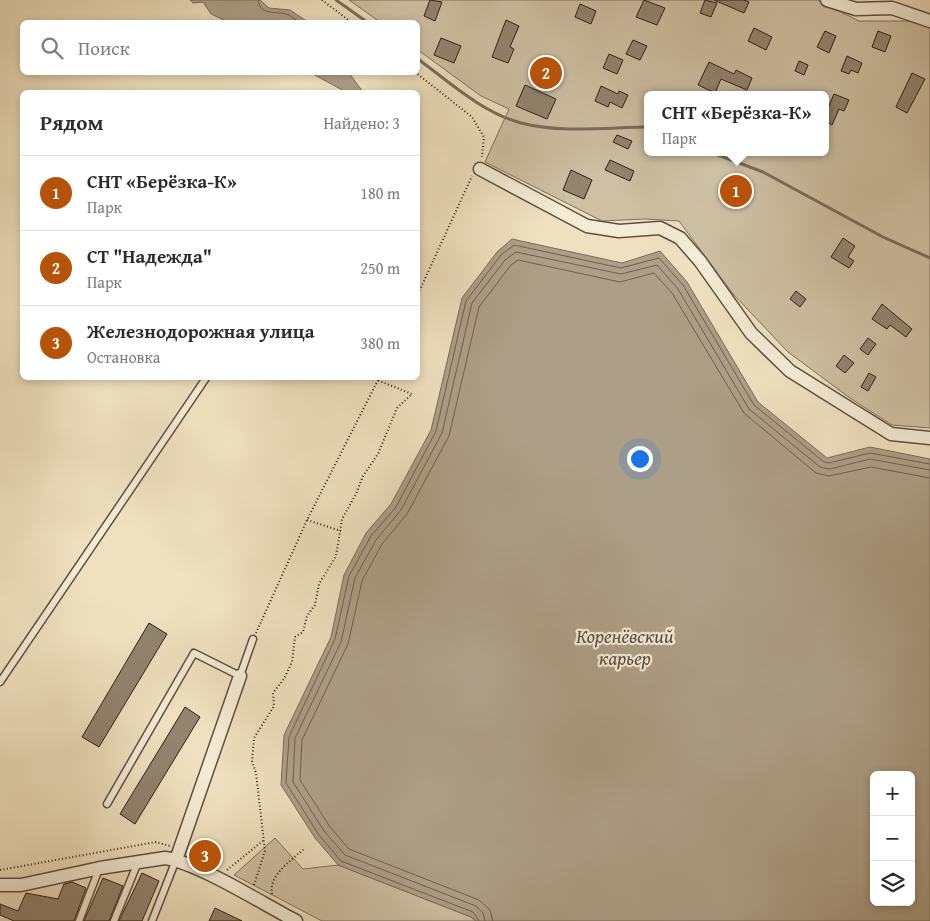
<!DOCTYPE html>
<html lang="ru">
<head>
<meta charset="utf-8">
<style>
  :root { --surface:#fff; --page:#f2f2f3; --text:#2b2b33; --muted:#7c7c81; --line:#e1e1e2; --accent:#b45309 }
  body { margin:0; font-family:"Gentium Book Plus",serif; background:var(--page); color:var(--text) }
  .controls { position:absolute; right:15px; bottom:15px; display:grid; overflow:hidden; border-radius:8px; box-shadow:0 2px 8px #0003 }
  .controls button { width:45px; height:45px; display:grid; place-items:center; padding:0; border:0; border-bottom:1px solid var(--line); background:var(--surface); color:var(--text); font:25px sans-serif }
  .you { position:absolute; left:639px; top:458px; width:18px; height:18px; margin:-12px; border:4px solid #fff; border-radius:50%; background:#1a73e8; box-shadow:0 0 0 8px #1a73e833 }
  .badge { display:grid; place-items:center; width:32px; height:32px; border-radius:50%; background:var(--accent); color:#fff; font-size:16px; font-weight:700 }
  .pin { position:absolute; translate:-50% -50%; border:2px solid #fff; box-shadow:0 1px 5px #0006 }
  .popup { position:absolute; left:644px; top:91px; width:185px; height:65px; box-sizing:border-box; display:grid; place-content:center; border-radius:8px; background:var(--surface); filter:drop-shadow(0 1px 4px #0005); font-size:16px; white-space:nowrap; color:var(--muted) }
  .popup b { font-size:19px; color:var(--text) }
  .popup::after { content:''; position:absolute; left:50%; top:100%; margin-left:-10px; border:10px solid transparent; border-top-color:var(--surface) }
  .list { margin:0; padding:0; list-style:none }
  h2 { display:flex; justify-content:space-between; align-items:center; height:65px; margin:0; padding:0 20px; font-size:21px }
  h2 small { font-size:16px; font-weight:400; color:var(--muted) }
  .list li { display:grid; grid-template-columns:32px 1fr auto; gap:15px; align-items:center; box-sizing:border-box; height:75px; padding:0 20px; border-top:1px solid var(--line) }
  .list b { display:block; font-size:19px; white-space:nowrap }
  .list p { margin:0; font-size:16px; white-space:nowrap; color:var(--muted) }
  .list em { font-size:16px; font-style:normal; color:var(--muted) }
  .icon { flex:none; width:28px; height:28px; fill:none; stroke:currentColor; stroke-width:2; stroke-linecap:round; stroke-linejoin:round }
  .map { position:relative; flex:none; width:930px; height:921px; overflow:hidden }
  .search { position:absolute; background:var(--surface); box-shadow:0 2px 8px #0003; left:20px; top:20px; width:400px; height:55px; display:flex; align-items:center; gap:12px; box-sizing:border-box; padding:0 18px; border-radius:8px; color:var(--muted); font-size:19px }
  .panel { position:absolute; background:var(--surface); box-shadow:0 2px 8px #0003; left:20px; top:90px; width:400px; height:290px; border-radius:8px }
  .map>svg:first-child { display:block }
  .green { fill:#cec0a3; stroke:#7e705e; fill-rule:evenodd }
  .water { fill:#ad9f87; stroke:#7a6c5b; fill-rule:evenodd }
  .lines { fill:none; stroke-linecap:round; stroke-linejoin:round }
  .shore { stroke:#6d5f50; stroke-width:1 }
  .stream { stroke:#7a6c5b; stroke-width:3 }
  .building { fill:#92846f; stroke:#2d1f19 }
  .lane-casing { stroke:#5e5042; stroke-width:9 }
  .street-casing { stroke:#5e5042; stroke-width:15 }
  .path { stroke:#2d1f19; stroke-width:2; stroke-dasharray:1 2.5; stroke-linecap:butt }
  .lane { stroke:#f5ecd5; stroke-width:6 }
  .street { stroke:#f5ecd5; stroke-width:12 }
  .labels { text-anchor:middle; stroke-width:4.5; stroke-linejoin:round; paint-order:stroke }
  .water-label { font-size:19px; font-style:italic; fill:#5a4c40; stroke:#f5ecd5 }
</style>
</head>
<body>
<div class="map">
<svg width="930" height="921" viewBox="0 0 930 921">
  <rect width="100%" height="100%" fill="#efe1bf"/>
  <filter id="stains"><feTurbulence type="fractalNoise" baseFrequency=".004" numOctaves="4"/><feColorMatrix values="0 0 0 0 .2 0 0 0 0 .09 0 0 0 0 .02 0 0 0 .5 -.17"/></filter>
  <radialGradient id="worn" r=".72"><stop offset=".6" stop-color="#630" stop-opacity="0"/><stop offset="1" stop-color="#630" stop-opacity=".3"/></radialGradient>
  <path class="green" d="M 349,0 L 817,0 L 859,21 L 907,21 L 930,26 L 930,428 L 892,425 L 850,398 L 788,352 L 733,294 L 679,221 L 645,219 L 602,221 L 485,162 L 509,109 L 481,96 L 418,50 L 418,22 L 380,22 ZM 647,95 L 825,95 L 825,152 L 647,152 Z
    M 275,838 L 303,869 L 338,865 L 471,917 L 476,921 L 322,921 L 234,875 Z"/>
  <path class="water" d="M 190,0 L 260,0 L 269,8 L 290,10 L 308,22 L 228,22 L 211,14 L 203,2 L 193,3 Z
    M 311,73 L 349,73 L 363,92 L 346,92 Z
    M 512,239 L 622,263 L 660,251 L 687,282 L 758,402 L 827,458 L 870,447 L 930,459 L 930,921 L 476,921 L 471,917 L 338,865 L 315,838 L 281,785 L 284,735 L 331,637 L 344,575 L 366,533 L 391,504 L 431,430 L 462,298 L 497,252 ZM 874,775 L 911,775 L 911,902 L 874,902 Z"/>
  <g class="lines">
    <path class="shore" d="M 258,0 C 260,17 277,10 289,15 C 292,17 296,20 299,22
      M 479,921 L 473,912 L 341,861 L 319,835 L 286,783 L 289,737 L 335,639 L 349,576 L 371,536 L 396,507 L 436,431 L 466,301 L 501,255 L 514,245 L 621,268 L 659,258 L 683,285 L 754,405 L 824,462 L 829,463 L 870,453 L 930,464
      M 485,921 L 483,913 L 476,906 L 345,855 L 324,831 L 293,782 L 295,738 L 341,642 L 355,578 L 376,540 L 401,510 L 442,433 L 472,303 L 505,260 L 516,252 L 621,274 L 657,265 L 678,289 L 749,409 L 820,467 L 830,469 L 870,459 L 930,470
      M 493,921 L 490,910 L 479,900 L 349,849 L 330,827 L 300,780 L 302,740 L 348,644 L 362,581 L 382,544 L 407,514 L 449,436 L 479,307 L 511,265 L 518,260 L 620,282 L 654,273 L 672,293 L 744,413 L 816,473 L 829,476 L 871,467 L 930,478"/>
    <path class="stream" d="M 336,0 L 367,22
      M 418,59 C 449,82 483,113 521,123 C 560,133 603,128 643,127 L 647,128
      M 710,152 L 763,172 L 883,237 L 930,258"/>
  </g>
  <path class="building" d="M 430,0 L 442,2 L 435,21 L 424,16 Z
    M 644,0 L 665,8 L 657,25 L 636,17 Z
    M 705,0 L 717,3 L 711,17 L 700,13 Z
    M 714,0 L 744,0 L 749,2 L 744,13 Z
    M 580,4 L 596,11 L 591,24 L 575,17 Z
    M 506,20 L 519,26 L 510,47 L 514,49 L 508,63 L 492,57 Z
    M 754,28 L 772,37 L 766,50 L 748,41 Z
    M 825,31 L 836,36 L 829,53 L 817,47 Z
    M 878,31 L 891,36 L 885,52 L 872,47 Z
    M 441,38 L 461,46 L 454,63 L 434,55 Z
    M 633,40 L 647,46 L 640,60 L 626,54 Z
    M 609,54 L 623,60 L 617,74 L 603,68 Z
    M 847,56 L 862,63 L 858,73 L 851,70 L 849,74 L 841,71 Z
    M 799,61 L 808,65 L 804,75 L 795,71 Z
    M 709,62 L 734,74 L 736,70 L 752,78 L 747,90 L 721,79 L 715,93 L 698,85 Z
    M 912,73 L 925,79 L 907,113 L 896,107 Z
    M 525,85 L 556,99 L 547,119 L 516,106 Z
    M 601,86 L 618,94 L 619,91 L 628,95 L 622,108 L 610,102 L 608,107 L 595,101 Z
    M 834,94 L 849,100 L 844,111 L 839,109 L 832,125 L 825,121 L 825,115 Z
    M 617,135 L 632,141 L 628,149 L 613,142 Z
    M 610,160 L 634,171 L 630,181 L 605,170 Z
    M 571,170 L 592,180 L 584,199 L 563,190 Z
    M 843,238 L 855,246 L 848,257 L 854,261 L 849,268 L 831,257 Z
    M 796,291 L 806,299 L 800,307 L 790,299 Z
    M 882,304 L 912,329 L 906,337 L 890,325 L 887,329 L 872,319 Z
    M 868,338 L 876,344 L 868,355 L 860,349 Z
    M 844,355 L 854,363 L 845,373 L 836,366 Z
    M 869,373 L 876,377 L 868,391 L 861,387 Z
    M 149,623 L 167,634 L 99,747 L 82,737 Z
    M 185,707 L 200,717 L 135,824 L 120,814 Z
    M 142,873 L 159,881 L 142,921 L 119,921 Z
    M 103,878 L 123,886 L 109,921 L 84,921 Z
    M 72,882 L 86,888 L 74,921 L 14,921 L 0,915 L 0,904 L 18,911 L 26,893 L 58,899 L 64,884 Z
    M 215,908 L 242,921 L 209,921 Z"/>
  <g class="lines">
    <defs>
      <path id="lane" d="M 0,682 L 206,378
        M 107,804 L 194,653 L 240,676 L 253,639
        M 79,921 L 99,869
        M 114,921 L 138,862
        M 152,921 L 176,860"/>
      <path id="street" d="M 827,0 L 856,9 L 892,8 L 930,21
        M 480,169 L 587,226 L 619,231 L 660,228 L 680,238 L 700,261 L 751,333 L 790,371 L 891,434 L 930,438
        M 176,860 L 240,676
        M 0,885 L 21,885 L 100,868 L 165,858 C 199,863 263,904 296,921"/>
    </defs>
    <use href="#lane" class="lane-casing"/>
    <use href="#street" class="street-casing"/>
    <path class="path" d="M 322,0 L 351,22
      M 415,72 L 472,117 L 484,137 L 482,157
      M 418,294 L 472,176
      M 307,520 L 341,531
      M 256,633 L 307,520 L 379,378
      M 0,870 L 156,842 L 170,846
      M 227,870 L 264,840
      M 254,885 L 265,851 L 256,773 L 252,761 L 254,738 L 274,706 L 273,693 L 284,679 L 292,662 L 295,637 L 303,632 L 307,616 L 315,605 L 319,584 L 336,556 L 342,519 L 356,494 L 363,476 L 378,454 L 397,408 L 412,394 L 377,380
      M 272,894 C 268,875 293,859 305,848"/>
    <use href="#lane" class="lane"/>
    <use href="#street" class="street"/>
  </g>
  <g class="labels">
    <g class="water-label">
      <text x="625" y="643">Коренёвский<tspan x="625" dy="22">карьер</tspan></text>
    </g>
  </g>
  <rect width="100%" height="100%" filter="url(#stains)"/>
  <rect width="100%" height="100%" fill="url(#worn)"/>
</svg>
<div class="controls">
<button>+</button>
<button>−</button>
<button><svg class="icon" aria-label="layers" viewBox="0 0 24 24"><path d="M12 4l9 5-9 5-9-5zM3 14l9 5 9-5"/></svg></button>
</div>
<div class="you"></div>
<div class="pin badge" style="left:736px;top:191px">1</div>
<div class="popup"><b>СНТ «Берёзка-К»</b>Парк</div>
<div class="pin badge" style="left:546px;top:73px">2</div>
<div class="pin badge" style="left:205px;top:856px">3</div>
<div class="search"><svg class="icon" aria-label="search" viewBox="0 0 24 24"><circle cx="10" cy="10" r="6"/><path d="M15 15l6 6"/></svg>Поиск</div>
<section class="panel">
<h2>Рядом<small>Найдено: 3</small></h2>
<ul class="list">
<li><span class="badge">1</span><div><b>СНТ «Берёзка-К»</b><p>Парк</p></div><em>180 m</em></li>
<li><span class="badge">2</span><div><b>СТ &quot;Надежда&quot;</b><p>Парк</p></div><em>250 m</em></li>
<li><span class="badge">3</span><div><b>Железнодорожная улица</b><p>Остановка</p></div><em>380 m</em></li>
</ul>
</section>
</div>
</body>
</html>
